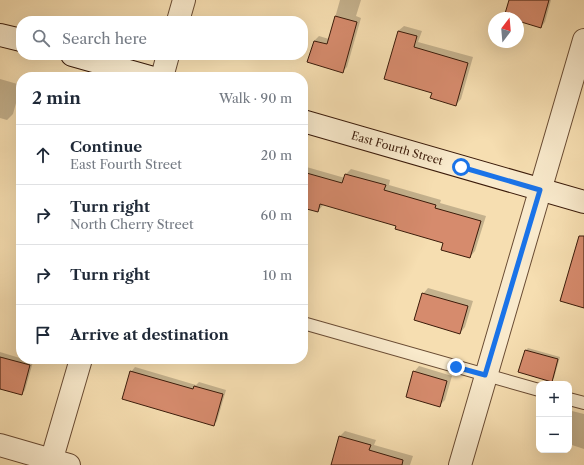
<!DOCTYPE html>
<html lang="en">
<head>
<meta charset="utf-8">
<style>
  :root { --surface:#fff; --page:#f6f6f7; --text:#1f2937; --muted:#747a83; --line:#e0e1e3 }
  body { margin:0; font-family:"Libre Caslon Text",serif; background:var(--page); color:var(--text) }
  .controls { position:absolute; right:12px; bottom:12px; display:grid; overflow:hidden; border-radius:8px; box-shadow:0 4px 16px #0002 }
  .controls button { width:36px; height:36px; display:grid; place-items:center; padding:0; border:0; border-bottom:1px solid var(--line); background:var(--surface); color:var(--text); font:20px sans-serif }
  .compass { position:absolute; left:488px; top:12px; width:36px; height:36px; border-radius:50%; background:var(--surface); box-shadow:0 4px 16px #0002; rotate:16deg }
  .stop { position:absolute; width:12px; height:12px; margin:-9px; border:3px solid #1a73e8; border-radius:50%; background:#fff }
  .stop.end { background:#1a73e8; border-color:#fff; box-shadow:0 1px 4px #0008 }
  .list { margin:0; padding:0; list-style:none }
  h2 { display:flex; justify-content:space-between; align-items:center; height:52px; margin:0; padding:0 16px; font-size:17px }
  h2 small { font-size:13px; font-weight:400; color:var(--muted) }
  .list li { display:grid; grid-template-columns:26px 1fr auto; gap:12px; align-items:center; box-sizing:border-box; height:60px; padding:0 16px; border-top:1px solid var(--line) }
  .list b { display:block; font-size:15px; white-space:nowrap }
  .list p { margin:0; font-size:13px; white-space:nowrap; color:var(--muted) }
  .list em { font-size:13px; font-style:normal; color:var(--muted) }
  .icon { flex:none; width:22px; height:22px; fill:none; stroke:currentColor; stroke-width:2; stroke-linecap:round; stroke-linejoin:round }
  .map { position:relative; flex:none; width:584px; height:465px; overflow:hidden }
  .search { position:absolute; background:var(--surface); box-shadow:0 4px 16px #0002; left:16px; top:16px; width:292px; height:44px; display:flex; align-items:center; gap:10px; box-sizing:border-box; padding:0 14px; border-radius:16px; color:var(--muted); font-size:15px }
  .panel { position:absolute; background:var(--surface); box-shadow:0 4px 16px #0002; left:16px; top:72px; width:292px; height:292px; border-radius:16px }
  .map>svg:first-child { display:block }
  .shadow { fill:#0003 }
  .building { fill:#d68b6d; stroke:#3b1b0a }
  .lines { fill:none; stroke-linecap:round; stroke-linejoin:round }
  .lane-casing { stroke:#6a4c34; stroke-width:14 }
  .street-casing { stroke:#6a4c34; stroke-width:24 }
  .secondary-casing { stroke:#3b1b0a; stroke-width:24 }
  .lane { stroke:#f9eacc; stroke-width:12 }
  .street { stroke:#f9eacc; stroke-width:22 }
  .secondary { stroke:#f9eacc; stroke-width:22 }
  .route { stroke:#1a73e8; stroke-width:5 }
  .labels { text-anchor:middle; stroke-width:4; stroke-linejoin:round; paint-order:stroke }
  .street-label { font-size:11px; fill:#3b1b0a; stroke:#f9eacc }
</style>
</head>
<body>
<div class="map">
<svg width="584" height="465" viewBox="0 0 584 465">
  <rect width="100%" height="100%" fill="#f6deb1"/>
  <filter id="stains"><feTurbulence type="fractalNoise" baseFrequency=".005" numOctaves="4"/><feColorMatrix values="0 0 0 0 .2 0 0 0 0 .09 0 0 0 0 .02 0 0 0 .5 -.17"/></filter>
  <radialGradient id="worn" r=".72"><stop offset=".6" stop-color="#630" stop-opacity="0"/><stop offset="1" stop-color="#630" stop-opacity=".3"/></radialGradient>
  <path class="shadow" d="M 340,0 L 361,0 L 356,16 L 361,18 L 347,67 L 343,71 L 314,41 L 319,36 L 329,39 Z
    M 510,0 L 551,0 L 545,22 L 541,27 L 518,20 L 518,18 L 505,17 Z
    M 404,26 L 422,31 L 418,42 L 473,57 L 461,99 L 456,105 L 433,92 L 398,31 Z
    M 0,79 L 21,85 L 13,114 L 7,120 L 0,118 Z
    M 303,166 L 345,178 L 346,174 L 351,169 L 390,180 L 389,185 L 441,200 L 440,203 L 486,216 L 475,251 L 470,257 L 444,242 L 397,225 L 324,204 L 318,211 L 303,207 Z
    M 428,288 L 473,301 L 465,327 L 460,333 L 423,294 Z
    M 528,348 L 560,357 L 554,378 L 551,381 L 526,350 Z
    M 0,352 L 33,362 L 25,390 L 22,394 L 0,388 Z
    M 419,366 L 452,376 L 445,400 L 440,405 L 414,372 Z
    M 135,367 L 196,385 L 199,382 L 226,390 L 217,421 L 213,425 L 131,372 Z
    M 572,411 L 584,414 L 584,449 L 569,444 L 569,414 Z
    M 345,431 L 376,440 L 374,445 L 413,456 L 410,465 L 332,465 L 340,436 Z"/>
  <path class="building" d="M 509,0 L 549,0 L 541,28 L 518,21 L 518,18 L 504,17 Z
    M 335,16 L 357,22 L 343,73 L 307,62 L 314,41 L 327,44 Z
    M 398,31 L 417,36 L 414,47 L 468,63 L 456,106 L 430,98 L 432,93 L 384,79 Z
    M 303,172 L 342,183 L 345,174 L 386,185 L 384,190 L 436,205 L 435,208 L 481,221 L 470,258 L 441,250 L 443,243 L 395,229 L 396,226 L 320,204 L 318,212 L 303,208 Z
    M 579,236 L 584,236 L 584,308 L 560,301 Z
    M 422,293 L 468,306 L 460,334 L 414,320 Z
    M 525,350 L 558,359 L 552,382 L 518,372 Z
    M 0,357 L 30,365 L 22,395 L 0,389 Z
    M 130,371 L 193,389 L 194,386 L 223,394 L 214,426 L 122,399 Z
    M 413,371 L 447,381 L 440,407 L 406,397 Z
    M 339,436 L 371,445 L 369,450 L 403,460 L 402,465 L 331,465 Z"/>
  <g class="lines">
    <defs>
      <path id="lane" d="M 303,323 L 539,390
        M 569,399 L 584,403"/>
      <path id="street" d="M 178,21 L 184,0
        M 162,77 L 168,55
        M 0,445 L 69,465
        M 50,465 L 81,359
        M 460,465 L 584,40"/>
      <g id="secondary">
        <path d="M 0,35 L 21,40"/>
        <path d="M 72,55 L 150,77"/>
        <path id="s1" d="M 303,121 L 584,202"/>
      </g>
    </defs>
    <use href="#lane" class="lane-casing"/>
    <use href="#street" class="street-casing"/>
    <use href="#secondary" class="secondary-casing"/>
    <use href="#lane" class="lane"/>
    <use href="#street" class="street"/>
    <use href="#secondary" class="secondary"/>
  </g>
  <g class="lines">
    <path class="route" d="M 456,367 L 485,375 L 540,190 L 461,167"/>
  </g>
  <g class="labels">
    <g class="street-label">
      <text dy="4" stroke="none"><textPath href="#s1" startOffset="98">East Fourth Street</textPath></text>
    </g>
  </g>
  <rect width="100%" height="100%" filter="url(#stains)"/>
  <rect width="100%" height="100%" fill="url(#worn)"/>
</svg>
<div class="controls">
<button>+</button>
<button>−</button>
</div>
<svg class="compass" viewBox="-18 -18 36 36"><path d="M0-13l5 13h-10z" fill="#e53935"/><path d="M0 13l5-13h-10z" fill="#747a83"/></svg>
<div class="stop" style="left:461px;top:167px"></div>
<div class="stop end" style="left:456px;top:367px"></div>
<div class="search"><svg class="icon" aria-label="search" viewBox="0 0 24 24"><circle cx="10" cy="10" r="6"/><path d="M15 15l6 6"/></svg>Search here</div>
<section class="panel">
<h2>2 min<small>Walk · 90 m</small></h2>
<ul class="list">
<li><svg class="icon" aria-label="ahead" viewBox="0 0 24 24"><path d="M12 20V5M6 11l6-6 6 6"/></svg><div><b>Continue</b><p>East Fourth Street</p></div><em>20 m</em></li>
<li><svg class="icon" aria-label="right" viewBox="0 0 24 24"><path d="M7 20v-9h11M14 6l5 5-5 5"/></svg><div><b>Turn right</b><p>North Cherry Street</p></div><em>60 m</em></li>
<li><svg class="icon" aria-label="right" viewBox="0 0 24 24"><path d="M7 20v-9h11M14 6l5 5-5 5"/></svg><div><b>Turn right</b></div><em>10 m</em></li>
<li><svg class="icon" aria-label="arrive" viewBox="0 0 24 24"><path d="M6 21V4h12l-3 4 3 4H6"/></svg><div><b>Arrive at destination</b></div></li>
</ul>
</section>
</div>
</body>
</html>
